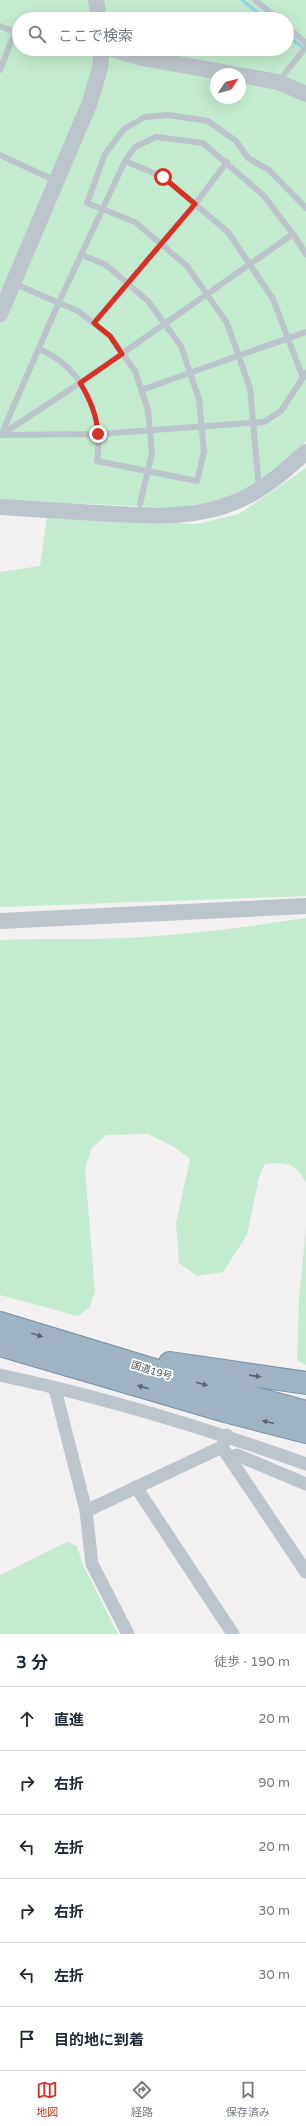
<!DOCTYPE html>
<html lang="ja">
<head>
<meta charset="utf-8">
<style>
  :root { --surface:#fff; --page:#f2f2f3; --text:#1f2937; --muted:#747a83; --line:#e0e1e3; --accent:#d93025 }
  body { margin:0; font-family:"Varela Round","Noto Sans JP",sans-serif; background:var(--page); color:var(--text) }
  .compass { position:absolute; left:210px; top:68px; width:36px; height:36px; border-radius:50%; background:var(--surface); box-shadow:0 4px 16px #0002; rotate:55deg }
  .stop { position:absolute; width:12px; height:12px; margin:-9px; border:3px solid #d93025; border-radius:50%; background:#fff }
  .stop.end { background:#d93025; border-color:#fff; box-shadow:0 1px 4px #0008 }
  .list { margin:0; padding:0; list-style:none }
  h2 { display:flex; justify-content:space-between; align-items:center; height:52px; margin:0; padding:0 16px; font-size:17px }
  h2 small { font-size:13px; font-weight:400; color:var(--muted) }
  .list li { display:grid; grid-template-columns:26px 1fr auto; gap:12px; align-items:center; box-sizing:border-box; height:64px; padding:0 16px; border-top:1px solid var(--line) }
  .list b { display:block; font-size:15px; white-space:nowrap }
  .list em { font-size:13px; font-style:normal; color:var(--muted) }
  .icon { flex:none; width:22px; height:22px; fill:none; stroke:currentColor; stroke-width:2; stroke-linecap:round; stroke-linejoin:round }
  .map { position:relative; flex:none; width:306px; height:1634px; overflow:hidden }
  .search { position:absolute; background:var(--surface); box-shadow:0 4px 16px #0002; left:12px; right:12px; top:12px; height:44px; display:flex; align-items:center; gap:10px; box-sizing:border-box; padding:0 14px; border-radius:22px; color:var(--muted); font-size:15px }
  .sheet { height:436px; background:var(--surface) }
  nav { display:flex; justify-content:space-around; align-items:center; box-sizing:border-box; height:56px; border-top:1px solid var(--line); background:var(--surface); font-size:11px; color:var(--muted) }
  nav a { display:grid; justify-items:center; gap:2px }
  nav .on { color:var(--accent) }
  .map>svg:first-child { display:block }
  .green { fill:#c3ebcf; fill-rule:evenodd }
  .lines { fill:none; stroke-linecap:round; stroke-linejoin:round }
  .stream { stroke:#94d8e3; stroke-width:3.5 }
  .trunk-casing { stroke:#7890a5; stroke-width:24 }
  .service { stroke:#bcc5cb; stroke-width:6 }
  .minor { stroke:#bcc5cb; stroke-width:13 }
  .tertiary { stroke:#bcc5cb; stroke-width:16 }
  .trunk { stroke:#9fb3c2; stroke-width:22 }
  .oneway { fill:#5a6770 }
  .route { stroke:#d93025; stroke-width:5 }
  .labels { text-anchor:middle; stroke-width:3.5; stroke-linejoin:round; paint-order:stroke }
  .street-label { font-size:10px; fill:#49545b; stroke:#fff }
</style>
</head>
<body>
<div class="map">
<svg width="306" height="1634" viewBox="0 0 306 1634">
  <rect width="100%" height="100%" fill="#f2f0f0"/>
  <path class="green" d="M 0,0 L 306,0 L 306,441 L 283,464 L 252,487 L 223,499 L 181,508 L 0,500 ZM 19,19 L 287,19 L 287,49 L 19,49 ZM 216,74 L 240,74 L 240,98 L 216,98 Z
    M 306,468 L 306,896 L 0,907 L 0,572 L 40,566 L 47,517 L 197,524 L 239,514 Z
    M 306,918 L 306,1183 C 296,1162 286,1162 265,1164 L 259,1177 L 247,1235 L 223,1272 L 197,1276 L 179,1263 L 176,1223 L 190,1159 L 176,1148 L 148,1134 L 106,1135 L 92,1148 L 85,1168 L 95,1292 L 89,1308 L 78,1316 L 0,1295 L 0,940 C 42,938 83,940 125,938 C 186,935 246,927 306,918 Z
    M 306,1229 L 306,1365 L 297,1360 L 299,1300 Z
    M 67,1542 L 77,1546 L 83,1565 L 118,1634 L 0,1634 L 0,1575 Z"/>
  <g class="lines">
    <path class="stream" d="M 242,0 L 266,19
      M 287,35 L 305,49"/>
    <defs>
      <path id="trunk" d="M 0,1323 L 184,1379 L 306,1412
        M 0,1345 L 225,1411 L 306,1432
        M 170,1363 L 306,1383"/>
    </defs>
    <use href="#trunk" class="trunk-casing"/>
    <path class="service" d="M 255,0 L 278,19
      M 0,26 L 15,32 L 0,70
      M 287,27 L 306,43
      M 278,82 L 306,47
      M 0,155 L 56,181
      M 125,161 L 163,177 L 228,232 L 273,299 L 303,378
      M 13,283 L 78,311 L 110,336 L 135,371 L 148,410 L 152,453 L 140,504
      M 94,323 L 195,204 L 227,162
      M 39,349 C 83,367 104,416 97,461 L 197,481 L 204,452 L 199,399 L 181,346 L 148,301 L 106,265 L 83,255
      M 141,390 L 306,332
      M 1,435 L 59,302 L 125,161 L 135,147 L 156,137 L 203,143 L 264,196 L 293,234 L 306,254
      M 1,435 L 80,383 L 293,234
      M 1,435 L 98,434 L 264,422 L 281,411 L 306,373
      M 259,488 L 250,388 L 227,323 L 187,266 L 135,222 L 87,203 L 105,154 L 124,129 L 145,117 L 168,115 L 208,121 L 236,141 L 248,158 L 269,170 L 306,208"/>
    <path class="minor" d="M 0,1375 C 104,1397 206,1428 306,1464
      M 55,1389 L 86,1511 L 92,1564 L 128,1634
      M 227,1435 L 222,1447 L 306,1572
      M 230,1459 L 237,1455 L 306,1484
      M 136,1487 L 233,1634
      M 86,1511 L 222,1447"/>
    <path class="tertiary" d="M 96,0 L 99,19
      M 112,49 L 143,58 L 233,74
      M 240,75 L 278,82 L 306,94
      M 0,314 L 90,102 L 100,68 L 102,49
      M 0,507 C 32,509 65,511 97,513 C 147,516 199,521 246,497 C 268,486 287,469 306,452
      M 0,921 L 306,906"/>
    <use href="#trunk" class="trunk"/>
  </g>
  <defs><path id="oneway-solid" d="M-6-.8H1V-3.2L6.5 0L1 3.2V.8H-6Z"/></defs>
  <g class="oneway">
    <use href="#oneway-solid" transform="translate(37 1335) rotate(17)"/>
    <use href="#oneway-solid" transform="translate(255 1376) rotate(8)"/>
    <use href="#oneway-solid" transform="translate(202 1384) rotate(16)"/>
    <use href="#oneway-solid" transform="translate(143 1387) rotate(-164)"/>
    <use href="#oneway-solid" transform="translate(268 1422) rotate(-166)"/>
  </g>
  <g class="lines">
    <path class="route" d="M 98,434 C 97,415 90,399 80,383 L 122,354 L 110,336 L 94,323 L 195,204 L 163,177"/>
  </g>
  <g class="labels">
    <g class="street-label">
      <text transform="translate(152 1370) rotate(17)" y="4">国道19号</text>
    </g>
  </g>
</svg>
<svg class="compass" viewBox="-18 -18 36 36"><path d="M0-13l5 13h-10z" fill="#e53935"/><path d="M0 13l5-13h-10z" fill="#747a83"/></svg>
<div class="stop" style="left:163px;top:177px"></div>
<div class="stop end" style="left:98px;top:434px"></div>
<div class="search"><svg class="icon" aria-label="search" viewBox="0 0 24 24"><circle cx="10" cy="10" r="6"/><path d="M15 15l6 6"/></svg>ここで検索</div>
</div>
<section class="sheet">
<h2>3 分<small>徒歩 · 190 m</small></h2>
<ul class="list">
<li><svg class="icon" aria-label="ahead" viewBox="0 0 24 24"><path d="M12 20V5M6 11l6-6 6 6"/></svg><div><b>直進</b></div><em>20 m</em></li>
<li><svg class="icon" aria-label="right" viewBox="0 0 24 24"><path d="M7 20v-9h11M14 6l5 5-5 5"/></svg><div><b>右折</b></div><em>90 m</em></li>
<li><svg class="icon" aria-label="left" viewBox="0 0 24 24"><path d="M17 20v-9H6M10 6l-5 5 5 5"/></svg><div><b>左折</b></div><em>20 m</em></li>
<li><svg class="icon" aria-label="right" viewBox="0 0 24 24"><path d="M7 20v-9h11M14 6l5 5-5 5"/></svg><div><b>右折</b></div><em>30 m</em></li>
<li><svg class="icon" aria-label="left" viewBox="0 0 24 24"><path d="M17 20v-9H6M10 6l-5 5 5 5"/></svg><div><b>左折</b></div><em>30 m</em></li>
<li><svg class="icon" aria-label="arrive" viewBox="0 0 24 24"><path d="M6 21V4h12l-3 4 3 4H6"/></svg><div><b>目的地に到着</b></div></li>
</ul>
</section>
<nav>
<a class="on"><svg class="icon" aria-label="map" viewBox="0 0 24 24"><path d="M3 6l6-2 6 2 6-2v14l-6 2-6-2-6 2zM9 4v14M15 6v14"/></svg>地図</a>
<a><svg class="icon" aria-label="directions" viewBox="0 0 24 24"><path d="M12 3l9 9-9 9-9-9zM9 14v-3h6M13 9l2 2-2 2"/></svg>経路</a>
<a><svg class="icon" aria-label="saved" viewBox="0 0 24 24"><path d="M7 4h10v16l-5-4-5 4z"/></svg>保存済み</a>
</nav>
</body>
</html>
